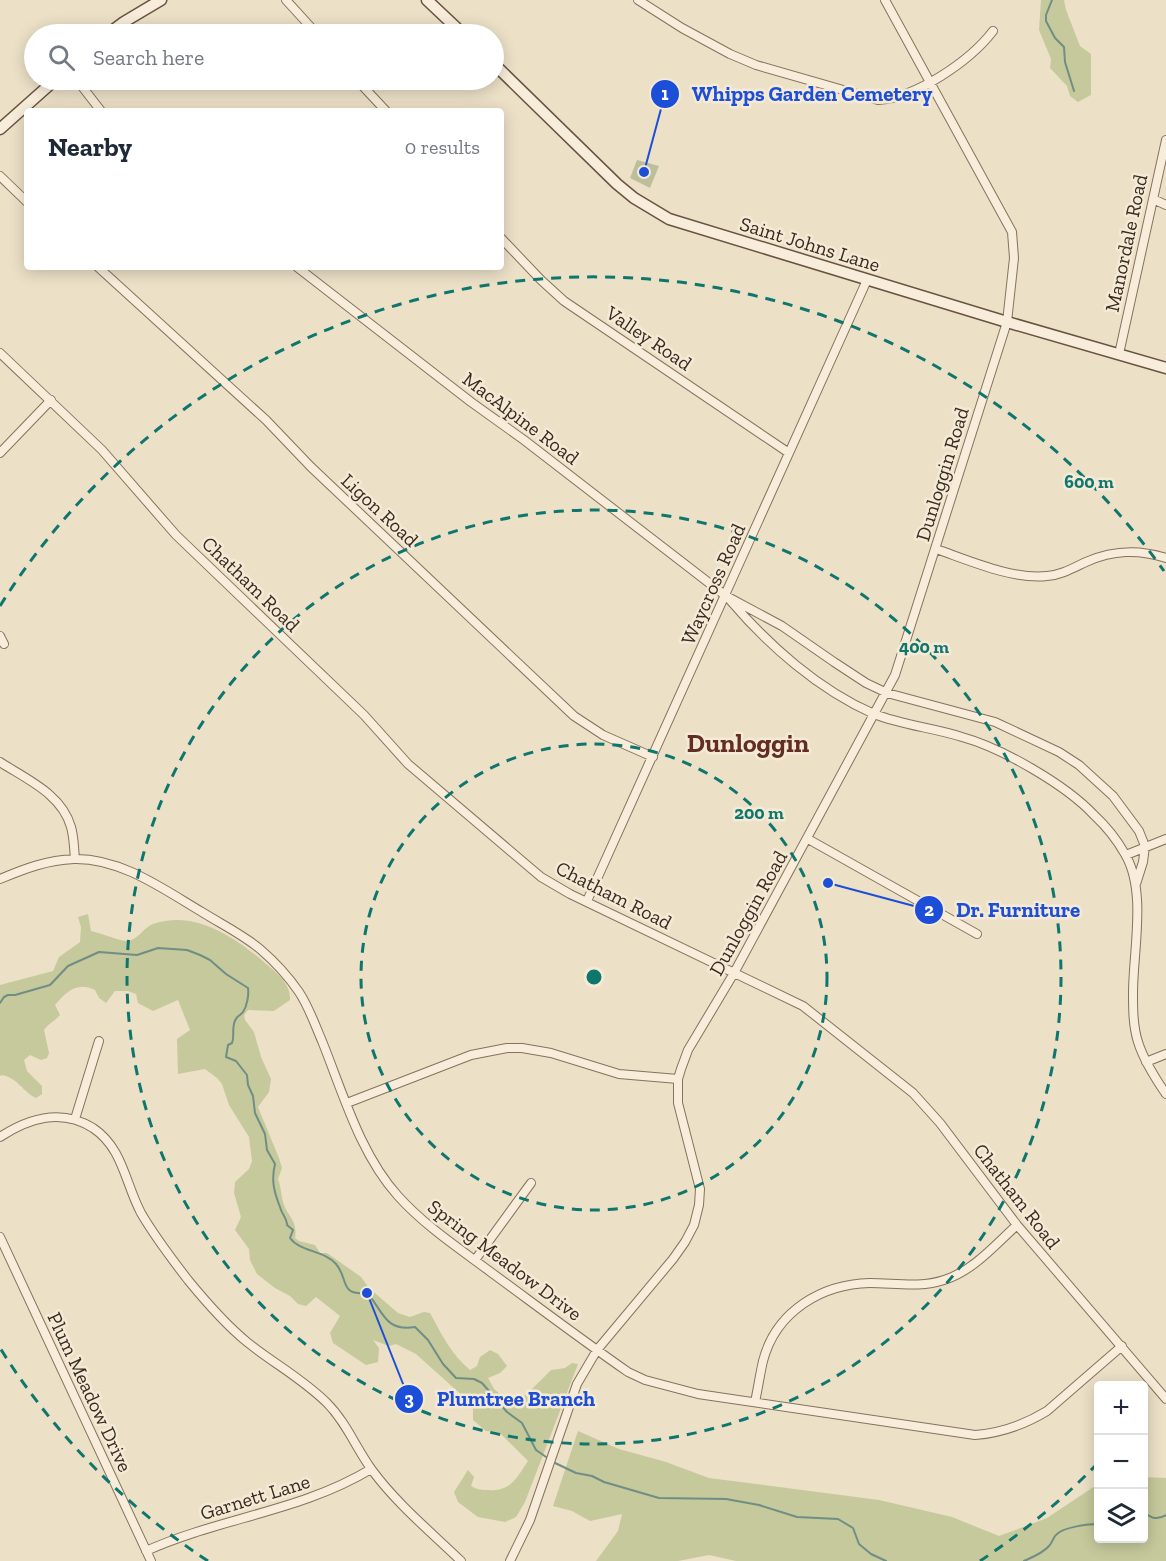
<!DOCTYPE html>
<html lang="en">
<head>
<meta charset="utf-8">
<style>
  :root { --surface:#fff; --page:#f6f6f7; --text:#1f2937; --muted:#747a83; --line:#e0e1e3 }
  body { margin:0; font-family:"Zilla Slab",serif; background:var(--page); color:var(--text) }
  .controls { position:absolute; right:18px; bottom:18px; display:grid; overflow:hidden; border-radius:6px; box-shadow:0 3px 15px #0003 }
  .controls button { width:54px; height:54px; display:grid; place-items:center; padding:0; border:0; border-bottom:2px solid var(--line); background:var(--surface); color:var(--text); font:30px sans-serif }
  .list { margin:0; padding:0; list-style:none }
  h2 { display:flex; justify-content:space-between; align-items:center; height:78px; margin:0; padding:0 24px; font-size:26px }
  h2 small { font-size:20px; font-weight:400; color:var(--muted) }
  .icon { flex:none; width:33px; height:33px; fill:none; stroke:currentColor; stroke-width:2; stroke-linecap:round; stroke-linejoin:round }
  .map { position:relative; flex:none; width:1166px; height:1561px; overflow:hidden }
  .search { position:absolute; background:var(--surface); box-shadow:0 3px 15px #0003; left:24px; top:24px; width:480px; height:66px; display:flex; align-items:center; gap:15px; box-sizing:border-box; padding:0 21px; border-radius:33px; color:var(--muted); font-size:22px }
  .panel { position:absolute; background:var(--surface); box-shadow:0 3px 15px #0003; left:24px; top:108px; width:480px; height:162px; border-radius:6px }
  .map>svg:first-child { display:block }
  .green { fill:#c6c99b }
  .cemetery { fill:#bcbf9a }
  .lines { fill:none; stroke-linecap:round; stroke-linejoin:round }
  .stream { stroke:#6f8e85; stroke-width:2 }
  .street-casing { stroke:#86725d; stroke-width:10 }
  .secondary-casing { stroke:#685340; stroke-width:13 }
  .street { stroke:#f7edda; stroke-width:8 }
  .secondary { stroke:#f7edda; stroke-width:10 }
  .ring { fill:none; stroke:#0f766e; stroke-width:3; stroke-dasharray:10 8 }
  .labels { text-anchor:middle; stroke-width:5; stroke-linejoin:round; paint-order:stroke }
  .street-label { font-size:20px; fill:#382b20; stroke:#f4ead6 }
  .district-label { font-size:26px; font-weight:bold; fill:#622d22; stroke:#f4ead6 }
  .centre { fill:#0f766e; stroke:#f4ead6; stroke-width:3 }
  .ring-label { font-size:18px; text-anchor:middle; font-weight:bold; fill:#0f766e; stroke:#f4ead6; stroke-width:5; stroke-linejoin:round; paint-order:stroke }
  .leader { fill:none; stroke:#1d4ed8; stroke-width:2 }
  .callout-dot { fill:#1d4ed8; stroke:#f4ead6; stroke-width:2 }
  .mark-label { font-size:18px; text-anchor:middle; font-weight:bold; fill:#fff }
  .callout-label { font-size:21px; text-anchor:middle; font-weight:bold; fill:#1d4ed8; stroke:#f4ead6; stroke-width:5; stroke-linejoin:round; paint-order:stroke }
</style>
</head>
<body>
<div class="map">
<svg width="1166" height="1561" viewBox="0 0 1166 1561">
  <rect width="100%" height="100%" fill="#ece0c7"/>
  <path class="green" d="M 1041,0 L 1064,0 L 1066,10 L 1080,46 L 1091,54 L 1091,95 L 1078,102 L 1070,96 L 1067,86 L 1050,68 L 1051,59 L 1039,30 Z
    M 88,914 L 91,931 C 101,933 119,941 127,941 C 138,940 143,928 153,924 C 195,909 236,938 265,963 C 277,973 291,984 290,1000 L 274,1011 L 248,1010 L 244,1015 L 245,1020 L 254,1032 L 261,1057 L 271,1079 L 269,1092 L 258,1107 L 279,1158 L 282,1168 L 278,1179 C 281,1187 281,1194 283,1202 C 287,1217 298,1219 295,1238 L 299,1241 L 315,1245 L 320,1253 L 327,1253 L 361,1277 L 369,1288 L 398,1313 L 410,1317 L 424,1312 L 430,1313 C 442,1335 451,1354 470,1370 L 477,1366 L 480,1357 L 490,1350 L 498,1354 L 507,1366 L 500,1373 L 488,1378 L 494,1389 L 506,1399 L 526,1395 L 551,1370 L 565,1368 L 572,1363 L 578,1364 L 525,1502 L 516,1517 L 505,1522 L 478,1517 L 458,1502 L 454,1492 L 468,1470 L 474,1477 L 471,1486 C 477,1490 482,1490 489,1490 C 511,1492 517,1477 528,1461 L 499,1432 L 486,1431 L 473,1420 L 473,1409 L 465,1398 L 416,1354 L 396,1344 L 389,1346 L 373,1340 L 379,1348 L 378,1362 L 366,1365 L 333,1343 L 330,1333 L 340,1316 L 316,1297 L 306,1306 L 298,1304 L 290,1296 L 275,1288 L 257,1274 L 250,1260 L 249,1249 L 235,1230 L 241,1217 L 234,1193 L 235,1182 L 249,1169 L 252,1161 L 249,1137 L 229,1105 L 222,1084 L 217,1078 L 205,1069 L 178,1074 L 177,1039 L 190,1030 L 178,1000 L 153,1011 L 138,1003 L 136,994 L 128,991 L 115,991 L 106,1003 L 99,998 L 95,990 C 77,981 66,992 55,1005 L 60,1015 C 55,1021 49,1023 44,1030 L 49,1053 L 47,1058 L 41,1060 L 30,1055 L 24,1060 L 27,1071 L 42,1086 L 42,1094 L 36,1098 C 23,1092 18,1078 2,1075 L 0,1076 L 0,985 L 53,971 L 59,957 L 80,942 L 81,927 L 78,917 Z
    M 578,1431 L 619,1449 L 666,1462 L 709,1478 L 879,1500 L 952,1517 L 999,1536 L 1047,1518 L 1098,1484 L 1098,1538 L 1144,1538 L 1144,1477 L 1166,1478 L 1166,1561 L 736,1561 L 709,1555 L 678,1561 L 596,1561 L 618,1531 L 622,1514 L 590,1521 L 572,1511 L 553,1506 Z"/>
  <path class="cemetery" d="M 637,160 L 659,166 L 650,188 L 630,178 Z"/>
  <g class="lines">
    <path class="stream" d="M 1052,0 L 1046,15 L 1046,21 L 1055,38 L 1064,47 L 1065,62 L 1074,91
      M 0,1003 L 4,997 L 8,995 L 15,995 L 50,985 L 68,966 L 99,952 L 137,955 L 158,948 L 187,950 L 200,955 L 210,960 L 226,974 L 248,988 C 249,995 247,1006 243,1012 C 241,1015 237,1016 236,1019 C 231,1025 235,1036 232,1043 L 228,1045 L 226,1057 L 236,1061 L 247,1075 L 248,1085 L 253,1096 L 255,1113 L 265,1134 L 267,1150 L 275,1164 C 271,1180 274,1192 280,1207 C 282,1215 287,1218 287,1225 L 293,1230 L 290,1238 C 300,1252 324,1250 336,1264 C 349,1279 339,1296 367,1293 C 383,1310 384,1332 415,1327 L 428,1340 L 443,1364 L 456,1378 L 474,1379 L 482,1383 L 507,1412 L 522,1423 L 536,1450 L 549,1459
      M 553,1462 L 576,1473 L 592,1476 L 604,1482 L 659,1498 L 726,1499 L 759,1505 L 797,1517 L 838,1519 L 853,1528 L 859,1544 L 871,1554 L 886,1561
      M 1144,1512 C 1152,1519 1157,1520 1166,1515
      M 1024,1561 C 1033,1557 1043,1553 1049,1546 C 1053,1542 1053,1537 1057,1534 C 1064,1527 1089,1524 1098,1524"/>
    <defs>
      <path id="street" d="M 286,0 L 317,34
        M 638,0 L 682,28 L 730,54 L 756,65 L 878,100 C 916,98 970,61 993,31
        M 77,80 L 101,111
        M 357,80 L 386,111
        M 0,176 L 27,202
        M 1153,199 L 1166,205
        M 501,238 L 541,280 L 564,301 L 789,453
        M 98,267 L 266,420 L 311,467 L 574,716 L 603,735 L 653,757
        M 297,267 L 471,402 L 524,440 L 726,596 L 782,626 L 834,662 L 866,683 L 887,693 L 995,722 L 1059,752 L 1079,765 L 1113,796 L 1139,831 L 1145,846 L 1143,862 L 1136,884
        M 0,353 L 102,450 L 176,535 L 364,715 L 408,764 L 541,877 L 570,894 L 803,1006 L 913,1093 L 940,1123 L 1017,1225 L 1166,1399
        M 1119,354 L 1166,140
        M 0,453 L 51,400
        M 936,549 C 968,560 1013,580 1047,576 C 1061,575 1073,568 1086,562 C 1113,550 1138,549 1166,558
        M 729,599 C 768,645 819,690 874,714 C 902,725 934,728 962,737 C 1002,748 1066,785 1094,815 C 1106,826 1117,840 1125,854 C 1147,891 1133,951 1133,993 C 1133,1009 1133,1026 1138,1042 C 1144,1061 1155,1078 1166,1094
        M 0,636 L 4,644
        M 0,762 C 26,779 62,794 71,827 C 74,837 74,849 75,859
        M 808,839 L 977,934
        M 1126,855 L 1166,839
        M 0,879 C 24,869 47,860 74,859 C 121,858 163,889 202,912 C 221,924 242,934 260,949 C 274,961 288,976 299,992 C 309,1007 315,1025 322,1041 C 343,1093 360,1154 398,1196 C 425,1226 460,1249 492,1273 C 537,1306 582,1340 628,1372 L 645,1380 L 698,1394 L 975,1435 C 1001,1433 1024,1425 1047,1411 L 1122,1346
        M 587,901 L 867,280
        M 1146,1062 L 1166,1054
        M 347,1103 L 471,1055 L 507,1048 L 522,1048 L 551,1053 L 619,1074 L 678,1079
        M 75,1119 L 99,1041
        M 0,1137 C 29,1118 61,1108 93,1128 C 123,1148 125,1183 141,1213 C 155,1237 171,1258 188,1280 C 206,1302 225,1324 247,1342 C 273,1363 303,1379 327,1403 C 346,1422 356,1448 372,1470 C 397,1504 431,1532 461,1561
        M 0,1237 L 151,1561
        M 475,1260 L 531,1183
        M 755,1402 C 758,1388 760,1374 763,1361 C 776,1311 822,1284 870,1283 C 894,1283 921,1288 944,1280 C 973,1271 995,1245 1017,1225
        M 146,1551 C 219,1518 302,1511 371,1469
        M 510,1561 L 530,1520 L 577,1384 L 597,1350 L 673,1259 L 685,1242 L 694,1225 L 699,1205 L 700,1189 L 678,1103 L 678,1079 L 681,1069 L 688,1050 L 734,973 L 895,675 L 1007,322 L 1014,258 L 1012,232 L 885,0"/>
      <path id="secondary" d="M 427,0 L 463,34
        M 108,34 L 124,22 L 161,0
        M 494,64 L 617,184 L 634,198 L 669,219 L 1007,322 L 1166,368
        M 0,129 L 55,80"/>
    </defs>
    <use href="#street" class="street-casing"/>
    <use href="#secondary" class="secondary-casing"/>
    <use href="#street" class="street"/>
    <use href="#secondary" class="secondary"/>
  </g>
  <g class="ring">
    <circle cx="594" cy="977" r="233"/>
    <circle cx="594" cy="977" r="467"/>
    <path d="M1098 1463A700 700 0 0 1 980 1561M208 1561A700 700 0 0 1 0 1348M0 606A700 700 0 0 1 1164 571"/>
  </g>
  <g class="labels">
    <g class="street-label">
      <text transform="translate(1126 243) rotate(-78)" y="7">Manordale Road</text>
      <text transform="translate(810 244) rotate(17)" y="7">Saint Johns Lane</text>
      <text transform="translate(649 338) rotate(34)" y="7">Valley Road</text>
      <text transform="translate(521 418) rotate(37)" y="7">MacAlpine Road</text>
      <text transform="translate(942 474) rotate(-73)" y="7">Dunloggin Road</text>
      <text transform="translate(380 510) rotate(43)" y="7">Ligon Road</text>
      <text transform="translate(251 584) rotate(44)" y="7">Chatham Road</text>
      <text transform="translate(713 584) rotate(-66)" y="7">Waycross Road</text>
      <text transform="translate(614 895) rotate(27)" y="7">Chatham Road</text>
      <text transform="translate(748 913) rotate(-61)" y="7">Dunloggin Road</text>
      <text transform="translate(1017 1196) rotate(52)" y="7">Chatham Road</text>
      <text transform="translate(505 1260) rotate(37)" y="7">Spring Meadow Drive</text>
      <text transform="translate(90 1392) rotate(65)" y="7">Plum Meadow Drive</text>
      <text transform="translate(255 1497) rotate(-17)" y="7">Garnett Lane</text>
    </g>
    <g class="district-label">
      <text x="748" y="752">Dunloggin</text>
    </g>
  </g>
  <circle cx="594" cy="977" r="9" class="centre"/>
  <g class="ring-label">
    <text x="1089" y="488">600 m</text>
    <text x="924" y="653">400 m</text>
    <text x="759" y="819">200 m</text>
  </g>
  <path class="leader" d="M644 172L665 94M828 883L929 910M367 1293L409 1399"/>
  <g class="callout-dot">
    <circle cx="644" cy="172" r="6"/>
    <circle cx="828" cy="883" r="6"/>
    <circle cx="367" cy="1293" r="6"/>
    <circle cx="665" cy="94" r="15"/>
    <circle cx="929" cy="910" r="15"/>
    <circle cx="409" cy="1399" r="15"/>
  </g>
  <g class="mark-label">
    <text x="665" y="100">1</text>
    <text x="929" y="916">2</text>
    <text x="409" y="1405">3</text>
  </g>
  <g class="callout-label">
    <text x="812" y="101">Whipps Garden Cemetery</text>
    <text x="1018" y="917">Dr. Furniture</text>
    <text x="516" y="1406">Plumtree Branch</text>
  </g>
</svg>
<div class="controls">
<button>+</button>
<button>−</button>
<button><svg class="icon" aria-label="layers" viewBox="0 0 24 24"><path d="M12 4l9 5-9 5-9-5zM3 14l9 5 9-5"/></svg></button>
</div>
<div class="search"><svg class="icon" aria-label="search" viewBox="0 0 24 24"><circle cx="10" cy="10" r="6"/><path d="M15 15l6 6"/></svg>Search here</div>
<section class="panel">
<h2>Nearby<small>0 results</small></h2>
<ul class="list">
</ul>
</section>
</div>
</body>
</html>
